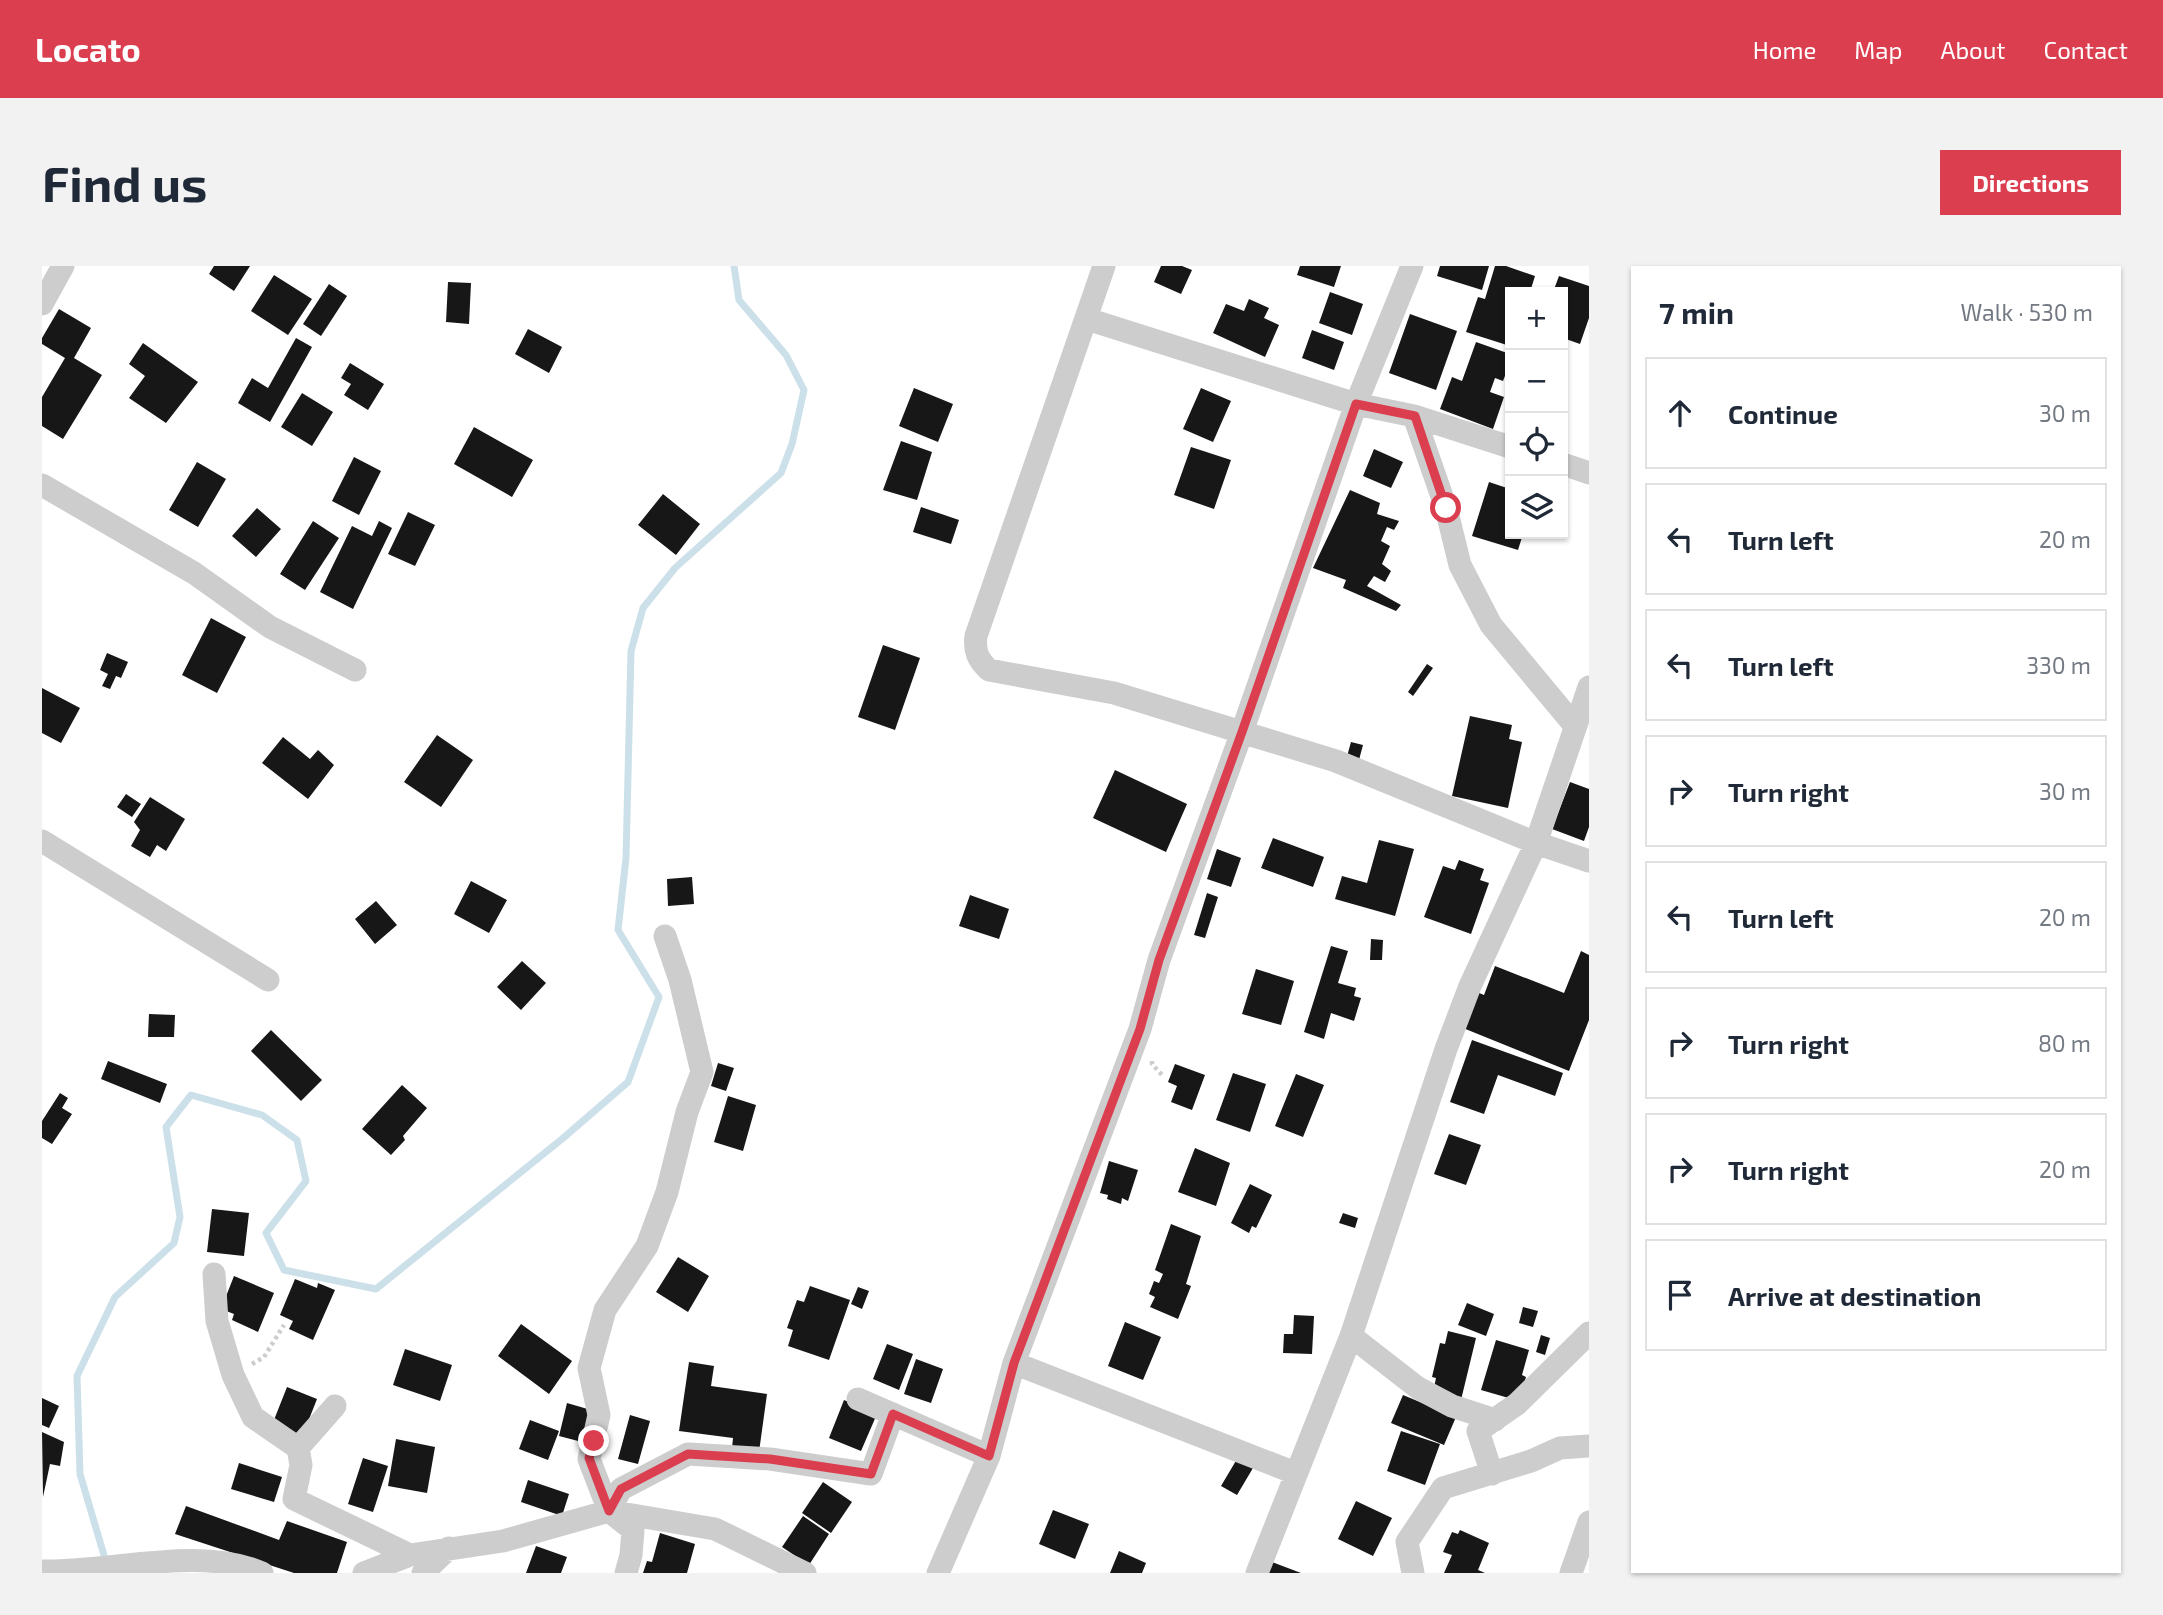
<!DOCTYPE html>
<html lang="en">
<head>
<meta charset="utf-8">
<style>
  :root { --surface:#fff; --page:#f2f2f3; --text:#1f2937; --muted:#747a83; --line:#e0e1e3; --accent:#db3e4f }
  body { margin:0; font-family:"Exo 2",sans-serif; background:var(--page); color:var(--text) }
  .controls { position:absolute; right:21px; top:21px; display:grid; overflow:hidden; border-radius:0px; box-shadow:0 2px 5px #0004 }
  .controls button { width:63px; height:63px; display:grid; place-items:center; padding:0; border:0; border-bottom:2px solid var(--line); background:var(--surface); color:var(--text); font:35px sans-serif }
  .stop { position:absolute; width:21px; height:21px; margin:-16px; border:5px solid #db3e4f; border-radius:50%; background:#fff }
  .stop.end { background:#db3e4f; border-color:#fff; box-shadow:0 2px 7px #0008 }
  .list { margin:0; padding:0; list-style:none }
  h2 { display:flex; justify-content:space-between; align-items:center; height:91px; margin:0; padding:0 28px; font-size:30px }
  h2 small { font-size:23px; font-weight:400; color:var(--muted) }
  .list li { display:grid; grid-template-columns:46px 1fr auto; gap:21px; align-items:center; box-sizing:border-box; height:112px; margin:0 14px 14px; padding:0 14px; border:2px solid var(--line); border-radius:0px }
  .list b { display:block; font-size:26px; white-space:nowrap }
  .list em { font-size:23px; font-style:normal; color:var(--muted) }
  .icon { flex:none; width:38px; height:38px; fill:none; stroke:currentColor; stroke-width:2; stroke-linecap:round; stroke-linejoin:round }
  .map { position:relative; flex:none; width:1547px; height:1307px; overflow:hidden; border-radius:0px }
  header { display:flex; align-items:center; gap:42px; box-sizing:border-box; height:98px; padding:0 35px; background:var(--accent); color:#fff }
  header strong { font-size:33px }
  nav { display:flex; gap:38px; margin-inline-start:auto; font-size:24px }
  .intro { display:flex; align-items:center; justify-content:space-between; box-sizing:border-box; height:168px; padding:0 42px }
  h1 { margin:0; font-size:49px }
  .button { padding:18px 32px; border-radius:0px; background:var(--accent); color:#fff; font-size:24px; font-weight:700 }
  main { display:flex; gap:42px; padding:0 42px }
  aside { flex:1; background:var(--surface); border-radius:0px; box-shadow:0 2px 5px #0004 }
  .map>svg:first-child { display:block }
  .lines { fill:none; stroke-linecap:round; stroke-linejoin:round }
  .stream { stroke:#cce0ea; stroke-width:7 }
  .building { fill:#171717 }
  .path { stroke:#cdcdcd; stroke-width:4.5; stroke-dasharray:3.5 3.5; stroke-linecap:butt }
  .street { stroke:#cdcdcd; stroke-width:23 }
  .route { stroke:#db3e4f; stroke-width:9 }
</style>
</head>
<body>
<header>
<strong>Locato</strong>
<nav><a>Home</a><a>Map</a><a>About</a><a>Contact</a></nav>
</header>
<div class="intro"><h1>Find us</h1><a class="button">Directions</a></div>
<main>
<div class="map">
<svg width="1547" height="1307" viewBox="0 0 1547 1307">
  <rect width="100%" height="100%" fill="#fff"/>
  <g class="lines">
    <path class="stream" d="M 64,1296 L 38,1208 L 35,1110 L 73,1031 L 132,977 L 138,951 L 124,861 L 149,829 L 220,849 L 255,874 L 264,915 L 224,967 L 242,1004 L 334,1023 L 520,873 L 586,816 L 617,731 L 576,664 L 584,592 L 589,385 L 601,342 L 633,302 L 739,207 L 750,178 L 762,124 L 744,89 L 697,34 L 692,0"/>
  </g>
  <path class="building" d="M 172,0 L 208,0 L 192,25 L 167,8 Z
    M 1119,0 L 1140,0 L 1150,4 L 1139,28 L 1112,16 Z
    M 1258,0 L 1299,0 L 1292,21 L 1255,9 Z
    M 1398,0 L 1447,0 L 1440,24 L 1395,10 Z
    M 1453,0 L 1464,0 L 1493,10 L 1488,26 L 1468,26 L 1468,80 L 1424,66 L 1436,31 L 1443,33 Z
    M 232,9 L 270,33 L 246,69 L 209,45 Z
    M 1517,10 L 1547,20 L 1547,52 L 1538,78 L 1521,72 L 1521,26 L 1511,26 Z
    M 406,16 L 429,17 L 427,58 L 404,56 Z
    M 287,18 L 305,30 L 279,70 L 261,58 Z
    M 1288,26 L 1321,38 L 1310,69 L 1277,57 Z
    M 1207,33 L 1227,42 L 1222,52 L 1237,59 L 1223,91 L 1171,67 L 1184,38 L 1202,45 Z
    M 17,43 L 49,62 L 32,92 L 60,109 L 21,173 L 0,160 L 0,131 L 23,92 L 0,78 L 0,72 Z
    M 1368,48 L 1415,65 L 1394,124 L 1347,107 Z
    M 486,63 L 520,81 L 507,107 L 473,88 Z
    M 1270,64 L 1302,76 L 1292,104 L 1260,92 Z
    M 254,72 L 270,81 L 228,156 L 196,137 L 210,112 L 226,122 Z
    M 1434,76 L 1468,88 L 1468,97 L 1461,115 L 1453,112 L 1448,126 L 1462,131 L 1451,163 L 1398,143 L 1410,111 L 1420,115 Z
    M 101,77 L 156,116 L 124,157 L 87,132 L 103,110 L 87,98 Z
    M 308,97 L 342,118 L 326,144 L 302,129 L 309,118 L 299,112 Z
    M 872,122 L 911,138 L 896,176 L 857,160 Z
    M 1159,122 L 1189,135 L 1171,176 L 1141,163 Z
    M 260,127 L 291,146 L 270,180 L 239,161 Z
    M 432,161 L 491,194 L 470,231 L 412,198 Z
    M 859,175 L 890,186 L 875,234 L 841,224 Z
    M 1149,181 L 1189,194 L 1172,243 L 1132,229 Z
    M 1332,183 L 1361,196 L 1349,222 L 1321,210 Z
    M 312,191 L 339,205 L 317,249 L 290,235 Z
    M 155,196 L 184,213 L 156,261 L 127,244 Z
    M 1447,216 L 1468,223 L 1468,268 L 1481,268 L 1476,284 L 1430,270 Z
    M 1308,224 L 1338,237 L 1335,248 L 1357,255 L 1352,264 L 1345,261 L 1339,275 L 1348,280 L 1340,298 L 1349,305 L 1343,316 L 1332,310 L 1325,320 L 1359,339 L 1354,345 L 1301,322 L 1304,314 L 1271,302 Z
    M 621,228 L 658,258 L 634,289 L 596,259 Z
    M 879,241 L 917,254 L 909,278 L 871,266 Z
    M 215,242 L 239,263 L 214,291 L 190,270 Z
    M 366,246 L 393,259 L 373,300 L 346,288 Z
    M 271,255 L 297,272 L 263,324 L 238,308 Z
    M 337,255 L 350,262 L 311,343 L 278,326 L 310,260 L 330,270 Z
    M 169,352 L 204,371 L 175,427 L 140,409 Z
    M 841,379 L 878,392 L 853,464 L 816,451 Z
    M 65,387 L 86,396 L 79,412 L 74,410 L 68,423 L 60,420 L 66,408 L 58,404 Z
    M 1385,398 L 1391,402 L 1371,430 L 1366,426 Z
    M 0,422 L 38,442 L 19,477 L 0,467 Z
    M 1428,450 L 1470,459 L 1467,473 L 1480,476 L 1466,542 L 1410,530 Z
    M 395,469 L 431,494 L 399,541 L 362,516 Z
    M 241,471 L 268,493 L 276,484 L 292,499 L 266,533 L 220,497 Z
    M 1309,476 L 1321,479 L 1314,505 L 1302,501 Z
    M 1073,504 L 1145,538 L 1124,586 L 1051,552 Z
    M 1528,516 L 1547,523 L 1547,561 L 1542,575 L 1510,563 Z
    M 84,528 L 99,538 L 90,551 L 75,541 Z
    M 108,531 L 143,553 L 124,585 L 115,579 L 108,591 L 89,580 L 98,564 L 92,556 Z
    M 1231,572 L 1282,591 L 1271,621 L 1219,602 Z
    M 1337,574 L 1372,583 L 1353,650 L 1293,633 L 1300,610 L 1325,617 Z
    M 1175,583 L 1199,592 L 1189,621 L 1165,613 Z
    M 1417,594 L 1442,603 L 1438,614 L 1447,617 L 1429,668 L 1382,651 L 1401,600 L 1413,604 Z
    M 650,611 L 652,638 L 626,640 L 625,613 Z
    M 429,615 L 465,634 L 447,667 L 412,648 Z
    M 1165,627 L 1176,631 L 1163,672 L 1152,669 Z
    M 928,629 L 967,643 L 957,673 L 917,660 Z
    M 334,635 L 355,659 L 333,678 L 313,653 Z
    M 1329,673 L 1341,674 L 1340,694 L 1328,694 Z
    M 1289,680 L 1306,685 L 1296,717 L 1314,722 L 1312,730 L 1319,732 L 1312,755 L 1289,747 L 1282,773 L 1262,766 Z
    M 1539,685 L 1547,689 L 1547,754 L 1527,805 L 1416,760 L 1430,724 L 1442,729 L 1453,700 L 1522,727 Z
    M 480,695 L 504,717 L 479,744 L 455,721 Z
    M 1214,703 L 1252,715 L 1239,759 L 1200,748 Z
    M 107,748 L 133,749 L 132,771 L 106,771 Z
    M 229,764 L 280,814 L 259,835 L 209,785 Z
    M 1430,774 L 1521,807 L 1513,830 L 1456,809 L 1442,848 L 1408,836 Z
    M 66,795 L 125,818 L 118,837 L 59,813 Z
    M 676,797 L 692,802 L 684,825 L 669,820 Z
    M 1133,798 L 1163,809 L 1150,844 L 1129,836 L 1135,820 L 1126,816 Z
    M 1191,807 L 1224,818 L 1208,866 L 1174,854 Z
    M 1254,808 L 1282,819 L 1261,871 L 1233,860 Z
    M 360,819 L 385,842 L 361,870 L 363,874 L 349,889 L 320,863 Z
    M 18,827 L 26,832 L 20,842 L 30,848 L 10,878 L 0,872 L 0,855 Z
    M 686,830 L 714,839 L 701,885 L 672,876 Z
    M 1407,868 L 1439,879 L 1424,919 L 1392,908 Z
    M 1153,882 L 1188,897 L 1174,940 L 1136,926 Z
    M 1067,895 L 1096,904 L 1086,935 L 1080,932 L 1079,938 L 1065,933 L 1066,929 L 1058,927 Z
    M 1208,918 L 1230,929 L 1214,962 L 1210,960 L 1207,967 L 1189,957 Z
    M 170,943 L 207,947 L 202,990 L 165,986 Z
    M 1301,947 L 1316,952 L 1313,962 L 1297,957 Z
    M 1129,958 L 1159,970 L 1144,1018 L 1149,1020 L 1136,1053 L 1108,1041 L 1113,1031 L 1107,1028 L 1112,1015 L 1117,1017 L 1121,1008 L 1113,1004 Z
    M 636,991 L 667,1010 L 646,1046 L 614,1026 Z
    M 192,1010 L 232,1027 L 216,1066 L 190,1054 L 192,1048 L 179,1043 Z
    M 253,1013 L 275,1022 L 276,1017 L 293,1024 L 271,1074 L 247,1063 L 251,1055 L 238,1049 Z
    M 768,1020 L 808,1034 L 787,1094 L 746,1080 L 751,1064 L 745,1062 L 755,1034 L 762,1036 Z
    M 816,1021 L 827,1025 L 820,1043 L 809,1038 Z
    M 1425,1037 L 1452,1048 L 1444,1070 L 1416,1059 Z
    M 1481,1041 L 1496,1045 L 1491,1061 L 1477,1057 Z
    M 1252,1049 L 1272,1050 L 1270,1088 L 1241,1087 L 1242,1068 L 1251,1068 Z
    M 1083,1056 L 1119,1071 L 1101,1114 L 1066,1100 Z
    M 479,1058 L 530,1095 L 507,1128 L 456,1090 Z
    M 1406,1065 L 1434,1072 L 1419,1134 L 1391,1126 L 1394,1112 L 1390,1111 L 1398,1077 L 1403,1078 Z
    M 1499,1069 L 1508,1072 L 1503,1089 L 1494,1086 Z
    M 1454,1074 L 1487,1084 L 1480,1109 L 1484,1111 L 1477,1135 L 1439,1124 Z
    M 845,1078 L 871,1088 L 857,1124 L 831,1113 Z
    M 363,1083 L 410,1099 L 398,1135 L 351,1119 Z
    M 874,1093 L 901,1103 L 889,1137 L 862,1128 Z
    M 647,1096 L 672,1100 L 669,1120 L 725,1128 L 717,1186 L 690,1182 L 691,1172 L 637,1165 Z
    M 245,1121 L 275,1133 L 260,1171 L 230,1159 Z
    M 1361,1129 L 1414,1151 L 1402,1179 L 1349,1157 Z
    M 0,1132 L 17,1140 L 7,1162 L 0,1159 Z
    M 802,1134 L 835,1148 L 819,1185 L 787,1172 Z
    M 525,1137 L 549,1144 L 540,1176 L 517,1170 Z
    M 588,1149 L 608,1155 L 596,1198 L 576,1193 Z
    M 488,1154 L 517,1165 L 506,1194 L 477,1183 Z
    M 1359,1165 L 1398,1178 L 1383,1219 L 1345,1205 Z
    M 0,1166 L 22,1176 L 18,1200 L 8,1198 L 1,1231 Z
    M 354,1173 L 393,1181 L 385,1227 L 346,1220 Z
    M 321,1192 L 346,1200 L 331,1246 L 306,1238 Z
    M 1195,1193 L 1211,1202 L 1195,1229 L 1179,1220 Z
    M 197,1197 L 240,1211 L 232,1236 L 189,1223 Z
    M 486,1214 L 527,1228 L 520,1250 L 479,1236 Z
    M 781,1216 L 810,1236 L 789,1267 L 760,1247 Z
    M 1314,1235 L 1350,1252 L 1331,1290 L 1296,1273 Z
    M 144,1240 L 237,1274 L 245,1255 L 305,1276 L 295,1307 L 252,1307 L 133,1268 Z
    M 1011,1244 L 1047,1258 L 1033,1293 L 997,1278 Z
    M 761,1250 L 787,1268 L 767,1299 L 740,1281 Z
    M 1418,1264 L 1447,1277 L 1436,1304 L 1443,1307 L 1402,1307 L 1410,1289 L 1401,1286 L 1410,1266 L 1416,1268 Z
    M 618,1267 L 653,1278 L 645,1307 L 601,1307 L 605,1295 L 610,1296 Z
    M 494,1280 L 525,1291 L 519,1307 L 484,1307 Z
    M 1077,1285 L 1104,1297 L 1100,1307 L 1068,1307 Z
    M 1225,1294 L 1259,1307 L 1220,1307 Z"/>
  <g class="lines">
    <path class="path" d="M 1110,795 L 1110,798 L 1121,810
      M 210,1098 L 222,1091 L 242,1059"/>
    <path class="street" d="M 1062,0 L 934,370 C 932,385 936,394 947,404 L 1072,427 L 1294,495 L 1494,577 L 1547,595
      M 0,38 L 21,0
      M 1045,53 L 1314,138 L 1372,150 L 1468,181
      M 1372,150 L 1404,242 L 1418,299 L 1449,359 L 1533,460
      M 1521,198 L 1547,207
      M 0,219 L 152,307 L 228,361 L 313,404
      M 0,575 L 226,714
      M 172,1008 L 175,1055 L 191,1109 L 211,1151 L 256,1182 L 259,1199 L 252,1233 L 368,1289
      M 1309,1070 L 1376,1122 L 1410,1140 L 1453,1154
      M 972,1097 L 1253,1207
      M 816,1133 L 947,1190
      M 256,1182 L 293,1140
      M 1450,1208 L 1436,1165 L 1475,1138 L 1547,1067
      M 567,1245 L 579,1223 L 646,1188 L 728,1193 L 829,1208 L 851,1148
      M 0,1305 C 68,1307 157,1279 220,1307
      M 322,1307 L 368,1289 L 461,1275 L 567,1245 L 673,1263 L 763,1307
      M 381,1307 L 407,1282
      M 584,1307 L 589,1289 L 591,1264 L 567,1245 L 547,1193 L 557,1149 L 547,1102 L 563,1044 L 605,980 L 625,926 L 645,846 L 660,806 L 638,714 L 623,670
      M 896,1307 L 947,1190 L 972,1097 L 1098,763 L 1117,694 L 1200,466 L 1314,138 L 1370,0
      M 1215,1307 L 1309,1070 L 1404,783 L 1428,720 L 1494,577 L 1547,421
      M 1371,1307 L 1365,1276 L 1401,1222 L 1489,1195 L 1518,1182 L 1547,1180
      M 1529,1307 L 1547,1256"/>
  </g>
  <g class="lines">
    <path class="route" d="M 552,1175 L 547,1192 L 567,1245 L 579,1223 L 646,1188 L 728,1193 L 829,1208 L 851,1148 L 947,1190 L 972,1097 L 1098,763 L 1117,694 L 1200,466 L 1314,138 L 1373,150 L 1404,242"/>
  </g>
</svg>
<div class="controls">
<button>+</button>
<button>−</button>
<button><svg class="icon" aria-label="locate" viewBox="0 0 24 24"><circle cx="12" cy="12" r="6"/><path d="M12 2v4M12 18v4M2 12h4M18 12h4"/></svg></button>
<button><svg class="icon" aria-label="layers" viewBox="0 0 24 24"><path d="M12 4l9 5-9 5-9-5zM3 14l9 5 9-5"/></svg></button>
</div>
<div class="stop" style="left:1404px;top:242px"></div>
<div class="stop end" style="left:552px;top:1175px"></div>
</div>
<aside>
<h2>7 min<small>Walk · 530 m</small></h2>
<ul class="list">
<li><svg class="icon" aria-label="ahead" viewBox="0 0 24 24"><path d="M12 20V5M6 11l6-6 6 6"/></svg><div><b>Continue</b></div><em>30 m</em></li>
<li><svg class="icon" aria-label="left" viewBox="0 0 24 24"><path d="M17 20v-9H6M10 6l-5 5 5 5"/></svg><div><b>Turn left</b></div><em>20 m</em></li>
<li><svg class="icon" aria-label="left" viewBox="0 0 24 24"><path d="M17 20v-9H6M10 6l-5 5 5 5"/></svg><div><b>Turn left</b></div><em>330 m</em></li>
<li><svg class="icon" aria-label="right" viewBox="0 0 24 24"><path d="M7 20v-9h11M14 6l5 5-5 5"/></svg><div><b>Turn right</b></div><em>30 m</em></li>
<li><svg class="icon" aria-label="left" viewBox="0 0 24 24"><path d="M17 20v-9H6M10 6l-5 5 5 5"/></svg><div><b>Turn left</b></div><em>20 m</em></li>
<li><svg class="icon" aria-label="right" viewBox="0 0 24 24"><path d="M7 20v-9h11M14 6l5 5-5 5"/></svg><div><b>Turn right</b></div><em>80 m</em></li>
<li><svg class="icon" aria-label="right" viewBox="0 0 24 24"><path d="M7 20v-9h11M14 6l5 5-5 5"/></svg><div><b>Turn right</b></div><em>20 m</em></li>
<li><svg class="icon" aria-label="arrive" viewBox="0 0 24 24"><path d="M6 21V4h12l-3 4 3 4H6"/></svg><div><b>Arrive at destination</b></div></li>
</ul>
</aside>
</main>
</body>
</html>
